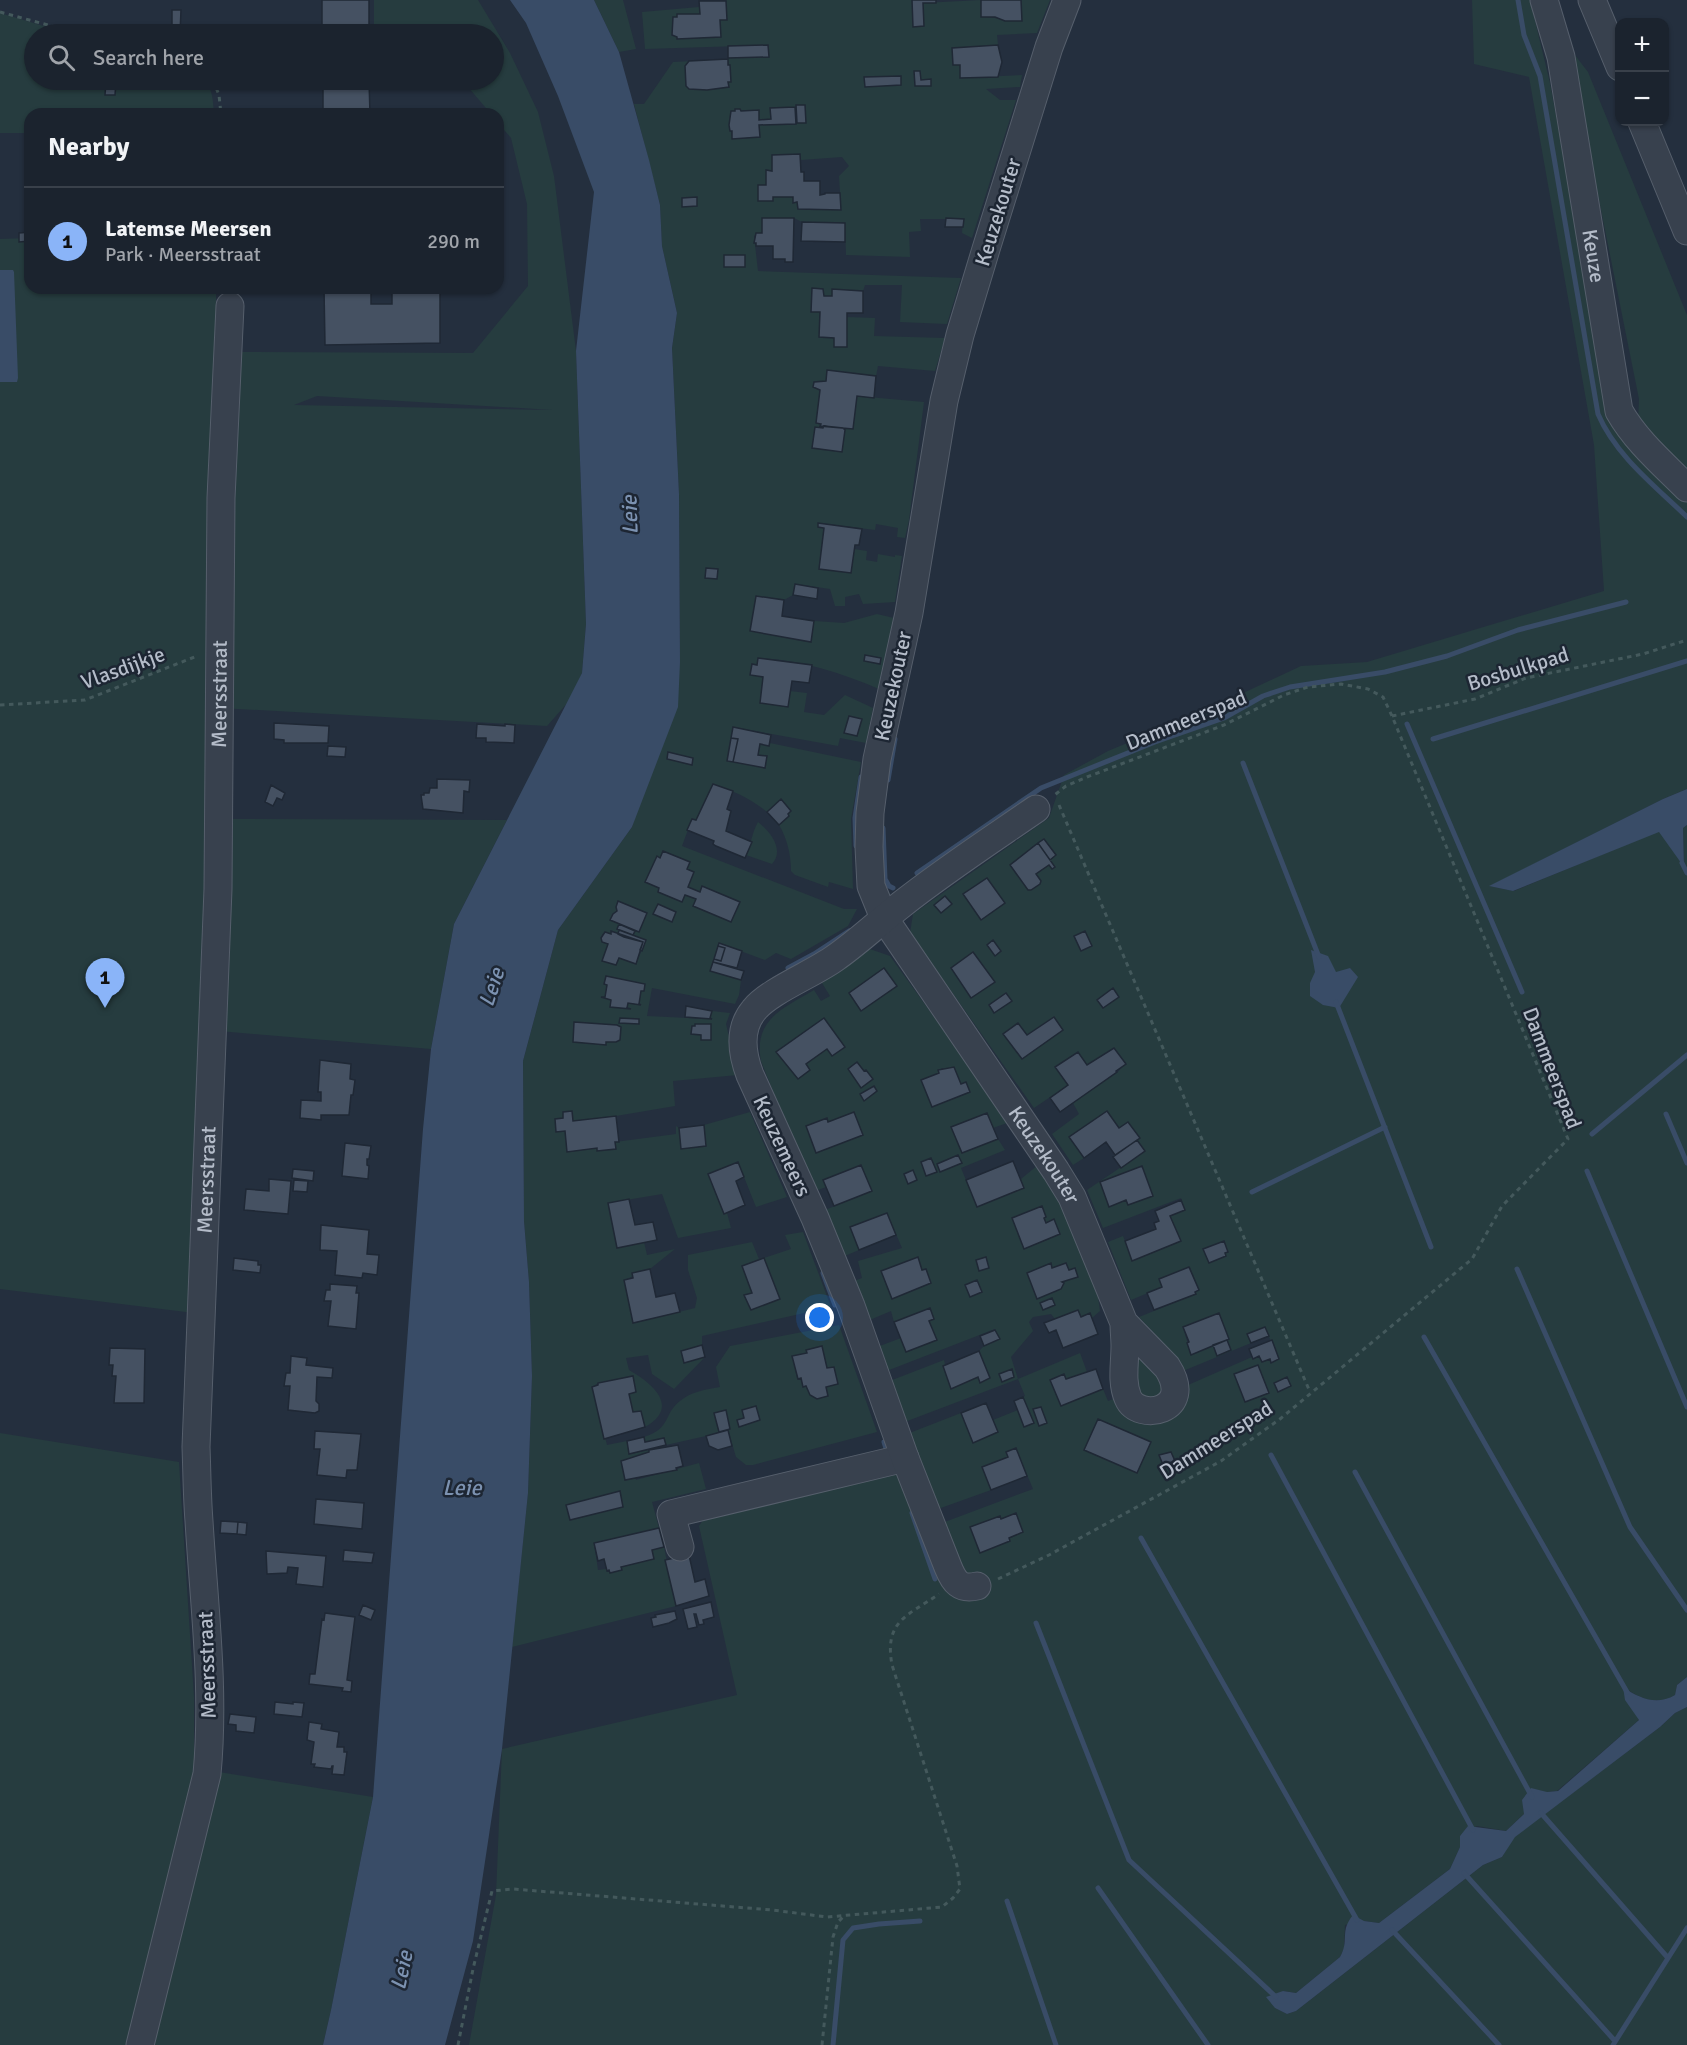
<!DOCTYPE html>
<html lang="en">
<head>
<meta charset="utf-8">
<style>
  :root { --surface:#1b232e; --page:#282f3a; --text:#f1f3f6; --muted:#a0a4aa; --line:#39404a; --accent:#8ab4f8 }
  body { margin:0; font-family:Signika,sans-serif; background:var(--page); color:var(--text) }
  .controls { position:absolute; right:18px; top:18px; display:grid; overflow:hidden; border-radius:12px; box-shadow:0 2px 4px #0004 }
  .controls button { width:54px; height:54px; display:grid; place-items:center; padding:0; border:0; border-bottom:2px solid var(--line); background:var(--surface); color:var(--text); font:30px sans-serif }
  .you { position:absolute; left:820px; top:1318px; width:21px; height:21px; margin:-15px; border:4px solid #fff; border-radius:50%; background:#1a73e8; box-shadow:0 0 0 9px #1a73e833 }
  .badge { display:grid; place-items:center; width:39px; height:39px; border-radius:50%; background:var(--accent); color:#111; font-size:20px; font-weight:700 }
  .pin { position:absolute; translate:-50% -50px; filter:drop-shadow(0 2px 3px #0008) }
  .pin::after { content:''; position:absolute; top:32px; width:21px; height:18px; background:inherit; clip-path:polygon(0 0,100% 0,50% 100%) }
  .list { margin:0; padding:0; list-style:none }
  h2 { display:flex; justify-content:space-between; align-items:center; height:78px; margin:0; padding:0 24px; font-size:26px }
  h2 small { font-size:20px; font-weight:400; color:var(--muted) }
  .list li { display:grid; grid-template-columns:39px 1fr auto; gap:18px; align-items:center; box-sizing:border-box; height:108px; padding:0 24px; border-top:2px solid var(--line) }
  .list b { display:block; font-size:22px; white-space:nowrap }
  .list p { margin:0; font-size:20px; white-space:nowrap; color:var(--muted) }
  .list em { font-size:20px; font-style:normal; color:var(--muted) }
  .icon { flex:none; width:33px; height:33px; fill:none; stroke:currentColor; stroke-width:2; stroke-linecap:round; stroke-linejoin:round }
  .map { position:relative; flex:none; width:1687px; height:2045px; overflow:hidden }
  .search { position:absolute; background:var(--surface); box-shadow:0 2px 4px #0004; left:24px; top:24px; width:480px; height:66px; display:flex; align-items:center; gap:15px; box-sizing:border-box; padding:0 21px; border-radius:33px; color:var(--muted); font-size:22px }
  .panel { position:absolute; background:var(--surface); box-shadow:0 2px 4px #0004; left:24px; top:108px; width:480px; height:186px; border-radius:18px }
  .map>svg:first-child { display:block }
  .green { fill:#263c3f; fill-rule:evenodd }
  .water { fill:#394c67 }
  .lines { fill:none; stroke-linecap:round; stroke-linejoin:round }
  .stream { stroke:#394c67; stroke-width:5 }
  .building { fill:#455162; stroke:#1f2835; stroke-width:1.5 }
  .minor-casing { stroke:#565f6c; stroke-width:29 }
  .path { stroke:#44595c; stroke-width:3; stroke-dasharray:4.5 4.5; stroke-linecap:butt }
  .minor { stroke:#38414e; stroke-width:27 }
  .labels { text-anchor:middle; stroke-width:5; stroke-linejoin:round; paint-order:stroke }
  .street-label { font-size:21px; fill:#b4bcc9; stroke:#1d2633 }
  .water-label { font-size:22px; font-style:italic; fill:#7c92b1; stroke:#1d2633 }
</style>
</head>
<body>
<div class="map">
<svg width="1687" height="2045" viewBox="0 0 1687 2045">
  <rect width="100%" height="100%" fill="#242f3e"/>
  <path class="green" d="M 374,0 L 478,0 L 510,53 L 538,112 L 554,176 L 576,351 L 586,624 L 582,673 L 570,700 L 547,726 L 220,708 L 202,1314 L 0,1289 L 0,239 L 30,238 L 30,288 L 216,288 L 216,348 L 235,352 L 473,353 L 528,286 L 527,204 L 511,138 L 498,123 L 498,114 L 491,114 L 462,80 L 494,80 L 494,34 L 430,34 L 374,24 ZM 317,396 L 553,410 L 294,405 Z
    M 594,0 L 623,0 L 636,49 L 619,52 Z
    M 726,0 L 912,0 L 913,26 L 923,3 L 981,0 L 982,17 C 995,17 1007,21 1021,21 L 1021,0 L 1050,0 L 1037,33 L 997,35 L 998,45 L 952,48 L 953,65 L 960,65 L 960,78 L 1022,75 L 1020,87 L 986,89 L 1000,100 L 1016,100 L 972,238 L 962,233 L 963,219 L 920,219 L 921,231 L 909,232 L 910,257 L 846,255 L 845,223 L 802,222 L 794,218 L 762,219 L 762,233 L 754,236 L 758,271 L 961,278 L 947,324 L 900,322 L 902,285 L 865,285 L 863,291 L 833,289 L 832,296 L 824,296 L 823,289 L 812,289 L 811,311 L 820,312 L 819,337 L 834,338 L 847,347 L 847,317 L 875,318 L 874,336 L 945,338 L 935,371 L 878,366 L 876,376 L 827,370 L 826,381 L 814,382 L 813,387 L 820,390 L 816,423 L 824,426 L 823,428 L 815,427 L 812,448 L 842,451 L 845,431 L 843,428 L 853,429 L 857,396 L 924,402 L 909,520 L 905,538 L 897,537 L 898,528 L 876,524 L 875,530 L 819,523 L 818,527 L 824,528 L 820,569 L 851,573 L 854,549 L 867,551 L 866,560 L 877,562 L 878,554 L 895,557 L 895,555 L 902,556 L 895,602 L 863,604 L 859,594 L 845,597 L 845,606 L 835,606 L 830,589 L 796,584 L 793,595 L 784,600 L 756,596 L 811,642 L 814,621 L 844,623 L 877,614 L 894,618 L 879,689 C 839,672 802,660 758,658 L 757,665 L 763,677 L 760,703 L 787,707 L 790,691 L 807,693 L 804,712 L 824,715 L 845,695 L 873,708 L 866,743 L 840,738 L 838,746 L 733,727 L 727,760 L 764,768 L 767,757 L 758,755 L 760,744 L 769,746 L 770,743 L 861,762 L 851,819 L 853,889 L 829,882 L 828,887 L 795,875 L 791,871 C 791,855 787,838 779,825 L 789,816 L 788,814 L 791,811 L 781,799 L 767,812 C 750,798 733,791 713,784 L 696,820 L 692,819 L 682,846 L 844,909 L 857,909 L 848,926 L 791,959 L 776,953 L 765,960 L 719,943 L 711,970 L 741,980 L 739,995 L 735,1004 L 652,988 L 647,1016 L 709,1019 L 712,1011 L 730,1013 L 726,1024 L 738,1075 L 673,1081 L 675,1106 L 616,1116 L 573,1121 L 572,1111 L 563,1112 L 568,1152 L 597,1148 L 597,1151 L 615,1149 L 615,1142 L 676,1134 L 676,1126 L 679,1128 L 682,1149 L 706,1146 L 704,1125 L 750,1112 L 787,1197 L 756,1207 L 738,1162 L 709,1174 L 724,1213 L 727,1213 L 731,1228 L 678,1238 L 662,1194 L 608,1203 L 617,1248 L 644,1242 L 647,1255 L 675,1249 L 650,1269 L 624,1280 L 634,1323 L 695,1308 L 697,1298 L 688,1270 L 688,1255 L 752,1242 L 759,1259 L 742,1266 L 752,1293 L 744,1296 L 751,1310 L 780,1299 L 764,1258 L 791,1249 L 785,1235 L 803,1232 L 831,1307 L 702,1336 L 702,1345 L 681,1351 L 684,1362 L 705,1357 L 674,1389 L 652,1374 L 648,1355 L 626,1358 L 629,1370 C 652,1383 681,1407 645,1427 L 641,1411 L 633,1412 L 629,1394 L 636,1392 L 633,1376 L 598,1383 L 592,1387 L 607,1445 L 627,1441 L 630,1454 L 649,1450 L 649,1452 L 621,1461 L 626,1480 L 635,1478 L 636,1480 L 699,1463 L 706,1489 L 652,1502 L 659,1528 L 594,1543 L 598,1570 L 606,1569 L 610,1573 L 621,1570 L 621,1567 L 654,1559 L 652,1550 L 664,1547 L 676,1606 L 512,1647 L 528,1493 L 532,1376 L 529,1282 L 524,1221 L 523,1061 L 558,930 L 632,827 L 680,662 L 679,494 L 672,348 L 677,313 L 662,246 L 660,205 L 634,104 L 644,104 L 673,62 L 693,61 L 685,66 L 686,86 L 689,89 L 707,90 L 729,87 L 728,82 L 731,82 L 728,58 L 769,56 L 768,45 L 645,49 L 642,12 L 699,7 L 700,14 L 677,14 L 677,17 L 673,17 L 672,35 L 677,37 L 678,39 L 721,37 L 720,20 L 727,20 ZM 794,107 L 795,124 L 759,125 L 760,137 L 733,139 L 729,125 L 736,109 L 740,109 L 741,111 L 759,110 L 759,120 L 771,119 L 771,108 ZM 800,154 L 801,160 L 842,157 L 849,166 L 839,176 L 841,210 L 798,209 L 797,202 L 793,202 L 793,197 L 773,197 L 773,201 L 758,201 L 758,186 L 766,185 L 767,170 L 772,171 L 772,155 ZM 664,851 L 690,862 L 687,869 L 694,872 L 688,887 L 700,892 L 702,886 L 739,901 L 731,922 L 696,899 L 685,895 L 681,902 L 658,892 L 659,888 L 646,882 L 657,856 L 660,858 ZM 618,901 L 647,913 L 639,932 L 635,931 L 633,935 L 646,940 L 636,964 L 619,958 L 616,965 L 602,960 L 608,944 L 602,942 L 602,935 L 605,932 L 611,934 L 611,932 L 618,934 L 619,930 L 617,929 L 619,924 L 611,919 L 617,911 L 616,907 ZM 606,976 L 645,984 L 644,991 L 641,991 L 639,1005 L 628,1003 L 627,1009 L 611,1007 L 611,1000 L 605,997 L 607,985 L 604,984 ZM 575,1023 L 617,1025 L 621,1027 L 606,1042 L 605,1045 L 574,1042 Z
    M 1472,0 L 1530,0 L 1550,83 L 1585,274 L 1601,377 L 1638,422 L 1639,399 L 1568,46 L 1588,72 L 1687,315 L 1687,789 L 1663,799 L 1490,886 L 1514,891 L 1659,831 L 1684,866 L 1683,828 L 1687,825 L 1687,1677 L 1677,1685 L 1675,1695 C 1657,1706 1640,1699 1624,1687 L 1639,1720 L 1557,1791 L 1547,1792 L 1524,1807 L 1524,1814 L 1506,1831 L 1477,1826 L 1460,1836 L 1460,1847 L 1450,1869 L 1379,1923 L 1364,1921 L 1345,1925 L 1344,1949 L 1340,1957 L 1296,1993 L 1283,1991 L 1275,2008 L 1287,2014 L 1296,2011 L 1483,1865 L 1502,1857 L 1514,1837 L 1660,1727 L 1675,1713 L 1687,1707 L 1687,2045 L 469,2045 L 496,1895 L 502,1749 L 737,1695 L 699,1526 L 708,1513 L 903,1465 L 942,1523 L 1033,1489 L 1016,1448 L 1006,1452 L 1008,1457 L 982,1467 L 991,1490 L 938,1509 L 907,1434 L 961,1413 L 974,1442 L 998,1432 L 993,1420 L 1018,1410 L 1033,1423 L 1023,1397 L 1025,1396 L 1018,1379 L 902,1423 L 887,1382 L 944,1360 L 945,1365 L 943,1366 L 951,1388 L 978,1377 L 980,1383 L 990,1378 L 979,1351 L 984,1346 L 999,1339 L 995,1329 L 884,1372 L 877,1347 L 901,1338 L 907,1352 L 936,1340 L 894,1322 L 891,1311 L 865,1322 L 851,1282 L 862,1278 L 858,1261 L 902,1248 L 887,1213 L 850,1227 L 859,1250 L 840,1258 L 820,1212 L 872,1191 L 826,1187 L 813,1192 L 761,1061 C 753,1019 784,1008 814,990 L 821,1001 L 830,996 L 822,983 L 867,948 L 890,956 L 1010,1122 L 993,1128 L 987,1113 L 951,1127 L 962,1153 L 998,1139 L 1005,1150 L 961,1168 L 977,1207 L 1024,1188 L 1021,1179 L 1038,1165 L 1054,1190 L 1097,1290 L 1100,1311 L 1092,1318 L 1090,1313 L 1081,1317 L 1078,1310 L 1055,1319 L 1051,1314 L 1033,1317 L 1029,1322 L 1033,1331 L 1011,1357 L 1018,1379 L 1080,1353 L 1087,1372 L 1066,1379 L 1064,1375 L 1050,1380 L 1061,1406 L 1103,1389 L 1108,1401 L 1116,1398 L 1123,1409 L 1186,1396 L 1188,1385 L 1252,1357 L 1253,1359 L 1259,1356 L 1262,1362 L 1270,1359 L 1272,1363 L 1279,1359 L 1265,1328 L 1248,1334 L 1251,1343 L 1183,1371 L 1174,1355 L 1139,1317 L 1196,1294 L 1195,1292 L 1199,1290 L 1190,1267 L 1159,1279 L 1162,1287 L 1131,1300 L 1108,1242 L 1123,1236 L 1133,1261 L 1181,1241 L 1170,1216 L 1185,1210 L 1181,1198 L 1103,1228 L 1087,1190 L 1145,1151 L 1137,1140 L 1139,1138 L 1128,1122 L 1119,1128 L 1107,1111 L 1070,1137 L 1084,1158 L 1073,1165 L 1052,1134 L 1079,1114 L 1073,1103 L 1117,1073 L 1126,1063 L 1114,1048 L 1087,1065 L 1077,1052 L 1055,1067 L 1068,1085 L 1034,1108 L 910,933 L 913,914 L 1049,818 L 1064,775 L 1108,751 L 1209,709 L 1301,666 L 1367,662 L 1604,591 L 1594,445 L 1529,77 L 1474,64 ZM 1044,839 L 1056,855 L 1050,860 L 1054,867 L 1052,869 L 1049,865 L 1036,874 L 1041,881 L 1040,884 L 1031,890 L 1010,865 L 1031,850 L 1030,848 ZM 986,878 L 1004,903 L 981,920 L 963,894 ZM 973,953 L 994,982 L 971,998 L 951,968 ZM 884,969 L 861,1010 L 849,993 ZM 1054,1017 L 1063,1030 L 1022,1059 L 1003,1034 L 1018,1023 L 1027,1035 ZM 954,1067 L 961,1084 L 966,1082 L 970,1092 L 932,1107 L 921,1080 L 939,1073 L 938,1070 L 943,1068 L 944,1070 ZM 854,1112 L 862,1135 L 816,1153 L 806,1126 L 826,1118 L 828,1122 ZM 1142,1166 L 1153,1196 L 1129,1205 L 1126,1200 L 1109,1207 L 1100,1182 ZM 1042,1206 L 1046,1217 L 1044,1218 L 1046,1223 L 1054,1219 L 1049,1239 L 1024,1249 L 1012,1218 ZM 1050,1263 L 1052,1268 L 1066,1263 L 1069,1270 L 1075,1268 L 1078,1276 L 1062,1282 L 1064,1283 L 1061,1289 L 1037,1299 L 1027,1273 ZM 926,1269 L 931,1283 L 892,1299 L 882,1271 ZM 1183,1327 L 1229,1339 L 1227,1340 L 1231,1350 L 1217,1355 L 1213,1345 L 1191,1355 ZM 1258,1365 L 1269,1393 L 1246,1402 L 1235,1374 ZM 1098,1419 L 1151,1442 L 1137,1473 L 1084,1450 ZM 1016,1513 L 1023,1532 L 1009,1538 L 1010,1541 L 980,1553 L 970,1527 L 1000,1516 L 1001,1519 Z
    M 0,13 L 70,34 L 34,34 L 34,80 L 204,80 C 213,89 213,101 214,114 L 30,114 L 30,133 L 0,133 Z
    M 227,819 L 507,820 L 454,924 L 431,1049 L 219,1031 Z
    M 758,822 C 770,831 785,850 772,864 L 746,855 C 751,845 752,832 758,822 Z
    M 839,1325 L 877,1432 L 753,1465 L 746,1465 L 736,1457 L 728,1430 L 730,1428 L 725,1410 L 714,1413 L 719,1432 L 706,1436 L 666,1445 L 664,1438 L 645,1442 L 644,1437 C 672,1428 663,1414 680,1401 C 692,1391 705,1390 720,1387 L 716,1367 L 730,1346 ZM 822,1347 L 827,1368 L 834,1367 L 838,1384 L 826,1387 L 828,1396 L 817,1399 L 810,1395 L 806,1386 L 803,1386 L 801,1378 L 797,1379 L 793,1356 L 807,1353 L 807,1350 Z
    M 1133,1346 L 1168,1389 L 1144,1404 L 1129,1380 Z
    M 0,1433 L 179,1462 L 194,1697 L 194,1760 L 219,1772 L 373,1797 L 331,2010 L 323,2045 L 0,2045 Z"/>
  <path class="water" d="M 510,0 L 594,0 L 619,52 L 649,160 L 660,205 L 662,246 L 677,313 L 672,348 L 679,494 L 680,662 L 678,707 L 632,827 L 558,930 L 523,1061 L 524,1221 L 529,1282 L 532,1376 L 528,1493 L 502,1749 L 473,1941 L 445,2045 L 323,2045 L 331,2010 L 373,1797 L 423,1129 L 431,1049 L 454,924 L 582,673 L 586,624 L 576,351 L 594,192 L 558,96 L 526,23 Z
    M 0,270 L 13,270 L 14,272 L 18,378 L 17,382 L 0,382 Z
    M 1687,789 L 1687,825 L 1683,828 L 1684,867 L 1659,832 L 1513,891 L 1489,886 L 1663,799 Z
    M 1311,950 L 1328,956 L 1336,972 L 1350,968 L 1358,977 L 1339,1008 L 1323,1005 L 1310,996 L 1310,983 L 1315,972 Z
    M 1687,1677 L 1687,1707 L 1675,1713 L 1660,1727 L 1515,1837 L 1502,1857 L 1483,1865 L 1296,2011 L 1287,2014 L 1275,2008 L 1266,1997 L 1283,1991 L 1296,1993 L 1340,1957 C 1350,1940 1339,1932 1353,1915 L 1364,1921 L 1379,1923 L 1450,1869 L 1460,1847 L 1460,1836 L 1468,1826 L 1506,1831 L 1524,1814 L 1522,1800 L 1531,1788 L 1547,1792 L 1558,1791 L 1639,1720 L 1625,1700 L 1623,1687 C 1639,1698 1656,1706 1675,1695 L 1677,1685 Z"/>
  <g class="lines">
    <path class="stream" d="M 1518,0 L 1524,35 L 1540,76 L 1598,414 C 1616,456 1655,486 1687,517
      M 1407,724 L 1522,992
      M 1433,739 L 1687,661
      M 1243,763 L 1319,957
      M 888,780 L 895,739
      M 883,828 L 885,879 L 889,886 L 893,888
      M 856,846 L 855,818 L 861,777
      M 1682,863 L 1687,873
      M 917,873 L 1041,788 L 1155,742 L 1224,718 L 1263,696 L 1290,687 L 1385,672 L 1447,656 L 1518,630 L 1626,602
      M 788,968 L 814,954 L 849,931
      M 1336,1002 L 1431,1247
      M 1666,1114 L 1687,1163
      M 1592,1134 L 1687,1055
      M 1587,1171 L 1687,1407
      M 1252,1192 L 1385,1127
      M 1517,1269 L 1630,1527 L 1687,1610
      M 823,1273 L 835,1305
      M 1424,1337 L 1627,1692
      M 884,1442 L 888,1455
      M 1271,1455 L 1473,1830
      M 1355,1472 L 1532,1797
      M 912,1513 L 935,1579
      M 1141,1538 L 1357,1920
      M 1036,1623 L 1129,1860 L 1276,1997
      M 1541,1813 L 1668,1958
      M 1464,1873 L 1615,2041
      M 1098,1888 L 1208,2045
      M 1007,1901 L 1056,2045
      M 1392,1930 L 1499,2045
      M 833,2045 L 843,1940 L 853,1928 L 879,1924 L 920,1921
      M 1613,2045 L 1687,1928"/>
  </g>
  <path class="building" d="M 322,0 L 369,0 L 369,34 L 322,34 Z
    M 912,0 L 936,0 L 936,3 L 923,3 L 924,26 L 913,27 Z
    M 981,0 L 1021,0 L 1022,21 L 1005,21 L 995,17 L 981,17 Z
    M 699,1 L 726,1 L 727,20 L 720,20 L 721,37 L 677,39 L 677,37 L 672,35 L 673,17 L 677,17 L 677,14 L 700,14 Z
    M 172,10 L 181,10 L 180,34 L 164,34 L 165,25 L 172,25 Z
    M 768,45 L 769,57 L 728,58 L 728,46 Z
    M 998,45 L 1002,62 L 998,77 L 960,78 L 960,65 L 953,65 L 952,48 Z
    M 728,59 L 728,65 L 730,65 L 731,82 L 728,82 L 729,87 L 707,90 L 689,89 L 686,86 L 685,66 L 689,61 Z
    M 914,71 L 920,71 L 921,80 L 931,79 L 931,86 L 915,86 Z
    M 901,76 L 901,85 L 865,87 L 864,77 Z
    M 323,80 L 369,80 L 370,114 L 323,114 Z
    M 106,81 L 116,81 L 115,95 L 105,95 Z
    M 796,105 L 805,105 L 806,123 L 797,123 Z
    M 795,107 L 796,124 L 759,125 L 760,137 L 732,139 L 732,131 L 730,131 L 729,125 L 731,111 L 735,111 L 735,109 L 740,109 L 741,111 L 759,110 L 759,120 L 771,119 L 770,108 Z
    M 800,154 L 801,172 L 804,172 L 804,181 L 820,181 L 820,195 L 825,194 L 825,193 L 840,193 L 841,210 L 798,209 L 797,202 L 793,203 L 793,197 L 773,197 L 773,201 L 758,201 L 758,185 L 766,185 L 766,170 L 772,171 L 772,155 Z
    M 697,197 L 697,206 L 682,207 L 682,198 Z
    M 762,218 L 794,218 L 793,262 L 785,262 L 785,259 L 773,259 L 773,246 L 756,246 L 756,243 L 754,243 L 756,233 L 762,233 Z
    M 946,218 L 964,219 L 963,227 L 945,227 Z
    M 802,222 L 845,223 L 845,242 L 801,241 Z
    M 30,232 L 30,241 L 19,242 L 19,233 Z
    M 724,255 L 745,255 L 745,267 L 724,267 Z
    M 324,288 L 371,288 L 371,304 L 392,304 L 392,288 L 440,288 L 440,343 L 325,345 Z
    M 812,288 L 823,289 L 824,296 L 832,296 L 832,289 L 863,291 L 863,313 L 847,313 L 847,347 L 834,347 L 834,338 L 819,337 L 820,312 L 811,312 Z
    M 827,370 L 876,376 L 874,398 L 857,396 L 853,429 L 820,426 L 821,424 L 816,423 L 820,390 L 813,387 L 814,382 L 826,381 Z
    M 824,426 L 843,428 L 845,430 L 842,452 L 812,448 L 815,427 L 823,428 Z
    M 818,523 L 862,529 L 859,545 L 855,545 L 851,573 L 819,569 L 824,528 L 818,527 Z
    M 706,568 L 718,569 L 717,579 L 705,578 Z
    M 795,584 L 818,588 L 817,599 L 793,595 Z
    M 756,596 L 784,600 L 782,616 L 814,621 L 811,642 L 750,631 Z
    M 865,655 L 881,658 L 880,664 L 864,661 Z
    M 758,658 L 812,665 L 809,683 L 792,681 L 788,707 L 760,703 L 763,677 L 750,675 L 752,664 L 757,665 Z
    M 849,716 L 862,719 L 857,736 L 844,733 Z
    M 274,723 L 329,726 L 328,743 L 284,743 L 284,740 L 274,739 Z
    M 477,724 L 505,726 L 505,724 L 515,725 L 514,743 L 486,742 L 486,738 L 476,738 Z
    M 733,727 L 771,735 L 769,746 L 760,744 L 758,755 L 767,756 L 765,768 L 733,762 L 738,739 L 731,738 Z
    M 731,738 L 738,739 L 733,762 L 727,761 Z
    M 328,746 L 346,747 L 345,757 L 327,756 Z
    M 668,752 L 693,758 L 692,765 L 667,759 Z
    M 437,779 L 470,780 L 469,792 L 464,791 L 463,813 L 423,809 L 421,795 L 424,795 L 424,793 L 429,793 L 430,788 L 437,788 Z
    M 713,784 L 733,791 L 727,809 L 731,811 L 726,831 L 752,842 L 745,858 L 716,846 L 713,844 L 714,841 L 687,830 L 692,819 L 696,820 Z
    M 271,785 L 285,793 L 282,800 L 277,798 L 273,806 L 265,802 Z
    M 781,799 L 791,811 L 788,814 L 789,816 L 779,825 L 767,812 Z
    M 1044,839 L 1056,855 L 1050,860 L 1038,843 Z
    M 1038,843 L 1055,867 L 1052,869 L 1049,865 L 1036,874 L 1041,881 L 1040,884 L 1031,890 L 1028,890 L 1010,865 Z
    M 663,851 L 690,862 L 687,869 L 694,872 L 688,887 L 700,892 L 702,886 L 740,902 L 731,922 L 693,906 L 696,899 L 685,895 L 682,902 L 658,892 L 659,888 L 645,882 L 657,856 L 660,858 Z
    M 987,878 L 1005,903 L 981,920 L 963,894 Z
    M 945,896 L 952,904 L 941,913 L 934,905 Z
    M 618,901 L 647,913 L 639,932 L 610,920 L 613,914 L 617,911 L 616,907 Z
    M 658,904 L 676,912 L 672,922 L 653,914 Z
    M 619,924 L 635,931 L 633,935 L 617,929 Z
    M 619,930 L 646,940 L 642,951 L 640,950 L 643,942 L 624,937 L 618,934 Z
    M 611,931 L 643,942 L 636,964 L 619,958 L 616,965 L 602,961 L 608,944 L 602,942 L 601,938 L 605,932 L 611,934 Z
    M 1085,931 L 1092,946 L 1081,951 L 1074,936 Z
    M 993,940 L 1001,951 L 995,956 L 987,945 Z
    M 719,943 L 742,951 L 737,968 L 713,962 L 714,959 L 721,961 L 725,948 L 718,946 Z
    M 718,946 L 725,948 L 721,961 L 714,959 Z
    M 973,952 L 995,982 L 971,998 L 951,968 Z
    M 713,962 L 744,971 L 741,980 L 710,971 Z
    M 884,968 L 897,986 L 861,1011 L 849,993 Z
    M 606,976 L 645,984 L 644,991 L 641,991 L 639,1004 L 641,1005 L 628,1003 L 627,1008 L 631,1009 L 610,1007 L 611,1000 L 601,997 L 605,997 L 607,985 L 604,984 Z
    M 1113,988 L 1119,997 L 1103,1008 L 1097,1000 Z
    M 1006,993 L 1012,1001 L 994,1013 L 989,1005 Z
    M 686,1006 L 712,1011 L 710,1018 L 712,1019 L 685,1017 Z
    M 1054,1017 L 1063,1030 L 1022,1059 L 1003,1034 L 1018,1023 L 1027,1035 Z
    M 620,1018 L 639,1019 L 639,1024 L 619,1023 Z
    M 824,1018 L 845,1047 L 832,1056 L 827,1049 L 806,1064 L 810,1070 L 798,1079 L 776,1052 Z
    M 574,1022 L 617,1025 L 621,1027 L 620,1040 L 616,1042 L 606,1042 L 606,1045 L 573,1042 Z
    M 695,1024 L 711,1024 L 711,1040 L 701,1040 L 701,1035 L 691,1034 L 692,1026 L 695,1026 Z
    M 1114,1048 L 1126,1064 L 1116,1071 L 1117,1072 L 1060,1112 L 1050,1098 L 1068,1085 L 1055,1067 L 1078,1052 L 1087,1065 Z
    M 320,1060 L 351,1064 L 350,1079 L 355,1080 L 353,1095 L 351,1095 L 349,1115 L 321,1115 L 321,1120 L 300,1118 L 301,1100 L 321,1101 L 321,1092 L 318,1092 Z
    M 857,1062 L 864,1071 L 866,1070 L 873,1079 L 861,1088 L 848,1069 Z
    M 954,1067 L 961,1084 L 966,1082 L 970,1092 L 932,1107 L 921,1080 L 939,1073 L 938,1070 Z
    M 874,1086 L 877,1091 L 864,1101 L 860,1094 Z
    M 572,1111 L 573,1121 L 616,1116 L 619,1142 L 615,1142 L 616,1149 L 597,1151 L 597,1148 L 567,1152 L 565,1131 L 556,1132 L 555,1119 L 563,1118 L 563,1112 Z
    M 1107,1111 L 1119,1128 L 1128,1122 L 1140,1138 L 1115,1155 L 1106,1142 L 1084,1158 L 1069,1137 Z
    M 854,1112 L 863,1135 L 816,1153 L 806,1126 L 827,1118 L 828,1122 Z
    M 987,1113 L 998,1139 L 962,1153 L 951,1127 Z
    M 704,1125 L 706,1146 L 681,1149 L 679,1128 Z
    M 1137,1140 L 1145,1151 L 1121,1168 L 1113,1157 Z
    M 345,1143 L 371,1146 L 369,1159 L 367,1159 L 367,1165 L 369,1166 L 368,1179 L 342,1176 Z
    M 958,1155 L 962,1163 L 940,1172 L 937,1164 Z
    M 931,1158 L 937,1172 L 926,1176 L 921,1162 Z
    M 1013,1161 L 1024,1188 L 977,1207 L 966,1180 Z
    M 738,1162 L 744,1177 L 736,1181 L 745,1205 L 724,1214 L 708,1174 Z
    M 861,1165 L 872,1191 L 834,1206 L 823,1180 Z
    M 1142,1166 L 1153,1196 L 1128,1205 L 1126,1200 L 1109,1207 L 1100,1182 Z
    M 293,1169 L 314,1171 L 313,1181 L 292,1178 Z
    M 913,1170 L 917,1180 L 908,1184 L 904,1174 Z
    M 269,1179 L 291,1181 L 288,1214 L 244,1210 L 246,1189 L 269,1191 Z
    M 294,1180 L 308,1181 L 307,1192 L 293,1191 Z
    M 629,1199 L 635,1225 L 653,1222 L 657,1240 L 617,1248 L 608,1203 Z
    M 1181,1200 L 1185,1210 L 1170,1216 L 1181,1241 L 1132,1261 L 1125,1241 L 1156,1229 L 1154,1223 L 1159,1221 L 1155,1211 Z
    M 1042,1206 L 1046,1217 L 1044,1218 L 1046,1223 L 1054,1219 L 1060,1234 L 1024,1249 L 1012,1218 Z
    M 887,1213 L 896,1235 L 859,1250 L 850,1227 Z
    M 321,1225 L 369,1230 L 367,1254 L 379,1255 L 377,1275 L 363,1273 L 362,1278 L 335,1275 L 337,1251 L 320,1250 Z
    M 1224,1241 L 1228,1252 L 1225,1253 L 1226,1256 L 1209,1263 L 1203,1249 Z
    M 918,1257 L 922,1270 L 926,1269 L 931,1283 L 892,1299 L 881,1271 Z
    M 986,1257 L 989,1268 L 979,1271 L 976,1260 Z
    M 234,1258 L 258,1261 L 258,1265 L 261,1265 L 260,1273 L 233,1270 Z
    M 764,1258 L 780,1299 L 751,1310 L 744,1295 L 752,1293 L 742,1266 Z
    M 1051,1263 L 1052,1268 L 1066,1263 L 1069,1270 L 1075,1268 L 1078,1277 L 1062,1282 L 1064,1283 L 1061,1289 L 1037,1299 L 1027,1273 Z
    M 1189,1267 L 1199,1290 L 1195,1292 L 1196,1294 L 1154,1310 L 1147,1293 L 1162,1287 L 1159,1279 Z
    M 650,1269 L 656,1297 L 675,1293 L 680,1312 L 633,1323 L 624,1280 L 633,1278 L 632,1273 Z
    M 977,1280 L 982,1292 L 970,1297 L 965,1285 Z
    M 330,1284 L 357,1286 L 356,1293 L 359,1293 L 356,1329 L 328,1326 L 331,1301 L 324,1301 L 326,1290 L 330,1290 Z
    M 1052,1298 L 1055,1305 L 1043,1310 L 1040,1303 Z
    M 930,1308 L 934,1319 L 929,1321 L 937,1340 L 906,1352 L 894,1322 Z
    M 1078,1310 L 1081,1317 L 1090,1313 L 1098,1334 L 1063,1348 L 1056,1330 L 1049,1333 L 1044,1323 Z
    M 1219,1313 L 1229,1339 L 1191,1355 L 1187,1343 L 1189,1342 L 1183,1327 Z
    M 1265,1327 L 1269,1336 L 1251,1343 L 1247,1334 Z
    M 995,1330 L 1000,1339 L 984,1346 L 980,1336 Z
    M 1227,1340 L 1231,1350 L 1217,1356 L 1213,1345 Z
    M 1272,1340 L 1279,1359 L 1271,1363 L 1270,1359 L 1262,1362 L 1259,1356 L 1253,1359 L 1249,1349 Z
    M 702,1345 L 705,1357 L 684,1363 L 681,1351 Z
    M 822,1346 L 827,1368 L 834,1367 L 838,1384 L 826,1387 L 828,1396 L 817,1399 L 810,1395 L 806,1386 L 803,1387 L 801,1378 L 798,1379 L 792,1356 L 807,1353 L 806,1350 Z
    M 110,1348 L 145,1349 L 144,1403 L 114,1403 L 116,1376 L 112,1376 L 113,1365 L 109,1365 Z
    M 979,1351 L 990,1378 L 980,1383 L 978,1377 L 951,1389 L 943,1366 Z
    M 291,1356 L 307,1358 L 306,1365 L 333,1368 L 332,1378 L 317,1377 L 316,1401 L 319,1404 L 319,1411 L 315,1413 L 288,1410 L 290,1386 L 284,1386 L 286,1373 L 290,1373 Z
    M 1258,1365 L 1269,1393 L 1245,1402 L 1234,1374 Z
    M 1012,1369 L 1014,1377 L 1002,1382 L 999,1374 Z
    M 1096,1369 L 1103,1389 L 1061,1406 L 1050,1380 L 1064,1374 L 1066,1379 Z
    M 633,1376 L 636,1392 L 629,1394 L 633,1412 L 641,1411 L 645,1427 L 604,1439 L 592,1387 L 598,1385 L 598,1383 Z
    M 1287,1377 L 1291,1386 L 1278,1392 L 1274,1383 Z
    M 1023,1397 L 1034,1423 L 1024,1427 L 1014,1401 Z
    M 986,1403 L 998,1432 L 973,1443 L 961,1413 Z
    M 756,1406 L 760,1420 L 739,1427 L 737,1420 L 744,1418 L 742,1410 Z
    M 1041,1407 L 1047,1423 L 1039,1426 L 1033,1409 Z
    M 726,1410 L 730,1429 L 719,1432 L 714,1413 Z
    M 1098,1419 L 1151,1442 L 1137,1473 L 1084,1450 Z
    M 728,1430 L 732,1446 L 718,1450 L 709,1446 L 706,1436 Z
    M 315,1431 L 361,1434 L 357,1470 L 347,1470 L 346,1478 L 317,1475 L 320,1449 L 314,1449 Z
    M 644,1437 L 645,1442 L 664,1438 L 666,1445 L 629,1454 L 627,1441 Z
    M 678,1445 L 683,1466 L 676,1468 L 677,1470 L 625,1480 L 621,1461 L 649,1452 L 649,1450 Z
    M 1016,1448 L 1027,1476 L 991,1490 L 982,1467 L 1008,1457 L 1006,1452 Z
    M 1171,1452 L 1175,1461 L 1163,1465 L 1159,1455 Z
    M 620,1491 L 623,1507 L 570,1520 L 566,1505 Z
    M 316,1499 L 364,1503 L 362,1529 L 314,1524 Z
    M 1016,1513 L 1023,1532 L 1009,1538 L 1010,1541 L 980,1553 L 970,1527 L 1000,1516 L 1001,1519 Z
    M 221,1521 L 238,1522 L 237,1534 L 220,1533 Z
    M 238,1522 L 247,1523 L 246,1535 L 237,1534 Z
    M 659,1528 L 664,1547 L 652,1550 L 654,1559 L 621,1567 L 622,1570 L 610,1573 L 609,1570 L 607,1571 L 604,1559 L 598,1561 L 594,1543 Z
    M 344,1550 L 374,1553 L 372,1563 L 343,1561 Z
    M 266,1551 L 326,1556 L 323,1587 L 296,1584 L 298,1568 L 288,1567 L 287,1573 L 267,1574 Z
    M 689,1555 L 695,1582 L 705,1579 L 709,1596 L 676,1606 L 665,1560 Z
    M 711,1602 L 714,1617 L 703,1620 L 704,1624 L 699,1625 L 696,1614 L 694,1614 L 697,1627 L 688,1629 L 683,1609 Z
    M 363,1605 L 375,1610 L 371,1620 L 359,1615 Z
    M 675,1611 L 677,1619 L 669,1623 L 653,1627 L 651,1618 L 656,1617 L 655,1615 Z
    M 325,1613 L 355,1617 L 347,1680 L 352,1681 L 351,1692 L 342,1691 L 343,1688 L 309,1684 L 310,1674 L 315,1674 L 322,1619 L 324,1620 Z
    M 275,1702 L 293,1704 L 293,1702 L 304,1703 L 302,1717 L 274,1714 Z
    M 230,1714 L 256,1717 L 254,1733 L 236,1731 L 236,1725 L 228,1724 Z
    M 309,1722 L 322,1724 L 321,1729 L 339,1732 L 337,1747 L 344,1747 L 344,1752 L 347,1752 L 344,1775 L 332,1774 L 333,1766 L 332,1766 L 331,1769 L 314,1767 L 315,1764 L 311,1764 L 314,1742 L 307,1740 Z"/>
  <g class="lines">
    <defs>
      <g id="minor">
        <path id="s1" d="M 1067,0 L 1049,47 L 986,249 L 960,335 L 944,401 L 909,613 L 877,759 L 870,813 L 869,847 L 871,886 L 884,918 L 1056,1171 L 1072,1197 L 1124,1323 C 1124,1331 1125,1339 1125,1346 C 1125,1363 1121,1382 1128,1398 C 1138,1422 1196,1412 1167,1367 L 1124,1323"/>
        <path id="s2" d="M 1544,0 L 1561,57 L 1619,411 C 1636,441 1663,464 1687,488"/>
        <path d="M 1592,0 L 1620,67"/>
        <path d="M 1642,122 L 1687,231"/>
        <path d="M 680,1547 L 671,1514 L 905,1458"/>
        <path d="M 977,1586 C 960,1590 954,1582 948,1567 L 905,1458 L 851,1306 L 815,1218 L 750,1075 C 742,1054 738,1029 754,1010 C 769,991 813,974 835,958 C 858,942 879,922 902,904 C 945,870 991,840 1036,809"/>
        <path id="s3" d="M 140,2045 L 207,1774 C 215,1689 204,1605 199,1521 C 197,1496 197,1472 196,1447 L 218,889 L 221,498 L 230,306"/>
      </g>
    </defs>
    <use href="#minor" class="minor-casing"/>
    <path class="path" d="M 0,12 L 81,34
      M 213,80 L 219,95 L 221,114
      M 0,705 L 85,700 L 197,656
      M 1392,716 L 1475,699 L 1526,678 L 1643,654 L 1687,640
      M 1059,805 L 1310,1392
      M 998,1579 L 1049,1555 L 1221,1461 L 1280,1419 L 1472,1259 L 1502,1206 L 1568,1139 L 1392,716 L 1383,697 L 1368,689 L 1341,684 L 1308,687 L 1284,695 L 1224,725 L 1087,777 L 1066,786 L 1052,797
      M 458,2045 L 473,1969 L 492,1891 L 513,1889 L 772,1910 L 827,1917 L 942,1907 L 953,1898 L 960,1889 L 957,1866 L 892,1665 C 884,1621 907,1616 939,1594
      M 822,2045 L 833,1937 L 838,1922 L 845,1915"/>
    <use href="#minor" class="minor"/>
  </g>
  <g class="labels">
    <g class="street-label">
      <text transform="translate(998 212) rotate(-73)" y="7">Keuzekouter</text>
      <text dy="7" stroke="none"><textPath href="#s2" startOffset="261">Keuze</textPath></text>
      <text transform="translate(123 668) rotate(-20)" y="7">Vlasdijkje</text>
      <text transform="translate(1518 669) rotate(-17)" y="7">Bosbulkpad</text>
      <text transform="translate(893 686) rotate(-78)" y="7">Keuzekouter</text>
      <text dy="7" stroke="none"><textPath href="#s3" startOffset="1360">Meersstraat</textPath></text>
      <text transform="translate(1186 720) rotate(-22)" y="7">Dammeerspad</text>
      <text transform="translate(1552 1068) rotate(69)" y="7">Dammeerspad</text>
      <text transform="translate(782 1146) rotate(65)" y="7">Keuzemeers</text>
      <text dy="7" stroke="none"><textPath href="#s1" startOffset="1232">Keuzekouter</textPath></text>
      <text dy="7" stroke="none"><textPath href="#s3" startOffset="874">Meersstraat</textPath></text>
      <text transform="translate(1216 1440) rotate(-32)" y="7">Dammeerspad</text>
      <text transform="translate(207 1665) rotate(-92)" y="7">Meersstraat</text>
    </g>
    <g class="water-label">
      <text transform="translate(629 515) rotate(-92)" y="8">Leie</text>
      <text transform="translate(491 987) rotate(-72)" y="8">Leie</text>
      <text x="462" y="1495">Leie</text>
      <text transform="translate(401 1970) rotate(-78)" y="8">Leie</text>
    </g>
  </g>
</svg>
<div class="controls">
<button>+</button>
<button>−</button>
</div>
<div class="you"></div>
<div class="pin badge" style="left:105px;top:1008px">1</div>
<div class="search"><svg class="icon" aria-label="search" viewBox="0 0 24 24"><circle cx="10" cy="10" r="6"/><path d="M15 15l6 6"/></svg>Search here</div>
<section class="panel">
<h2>Nearby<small></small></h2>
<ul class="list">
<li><span class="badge">1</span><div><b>Latemse Meersen</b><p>Park · Meersstraat</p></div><em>290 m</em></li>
</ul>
</section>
</div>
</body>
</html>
